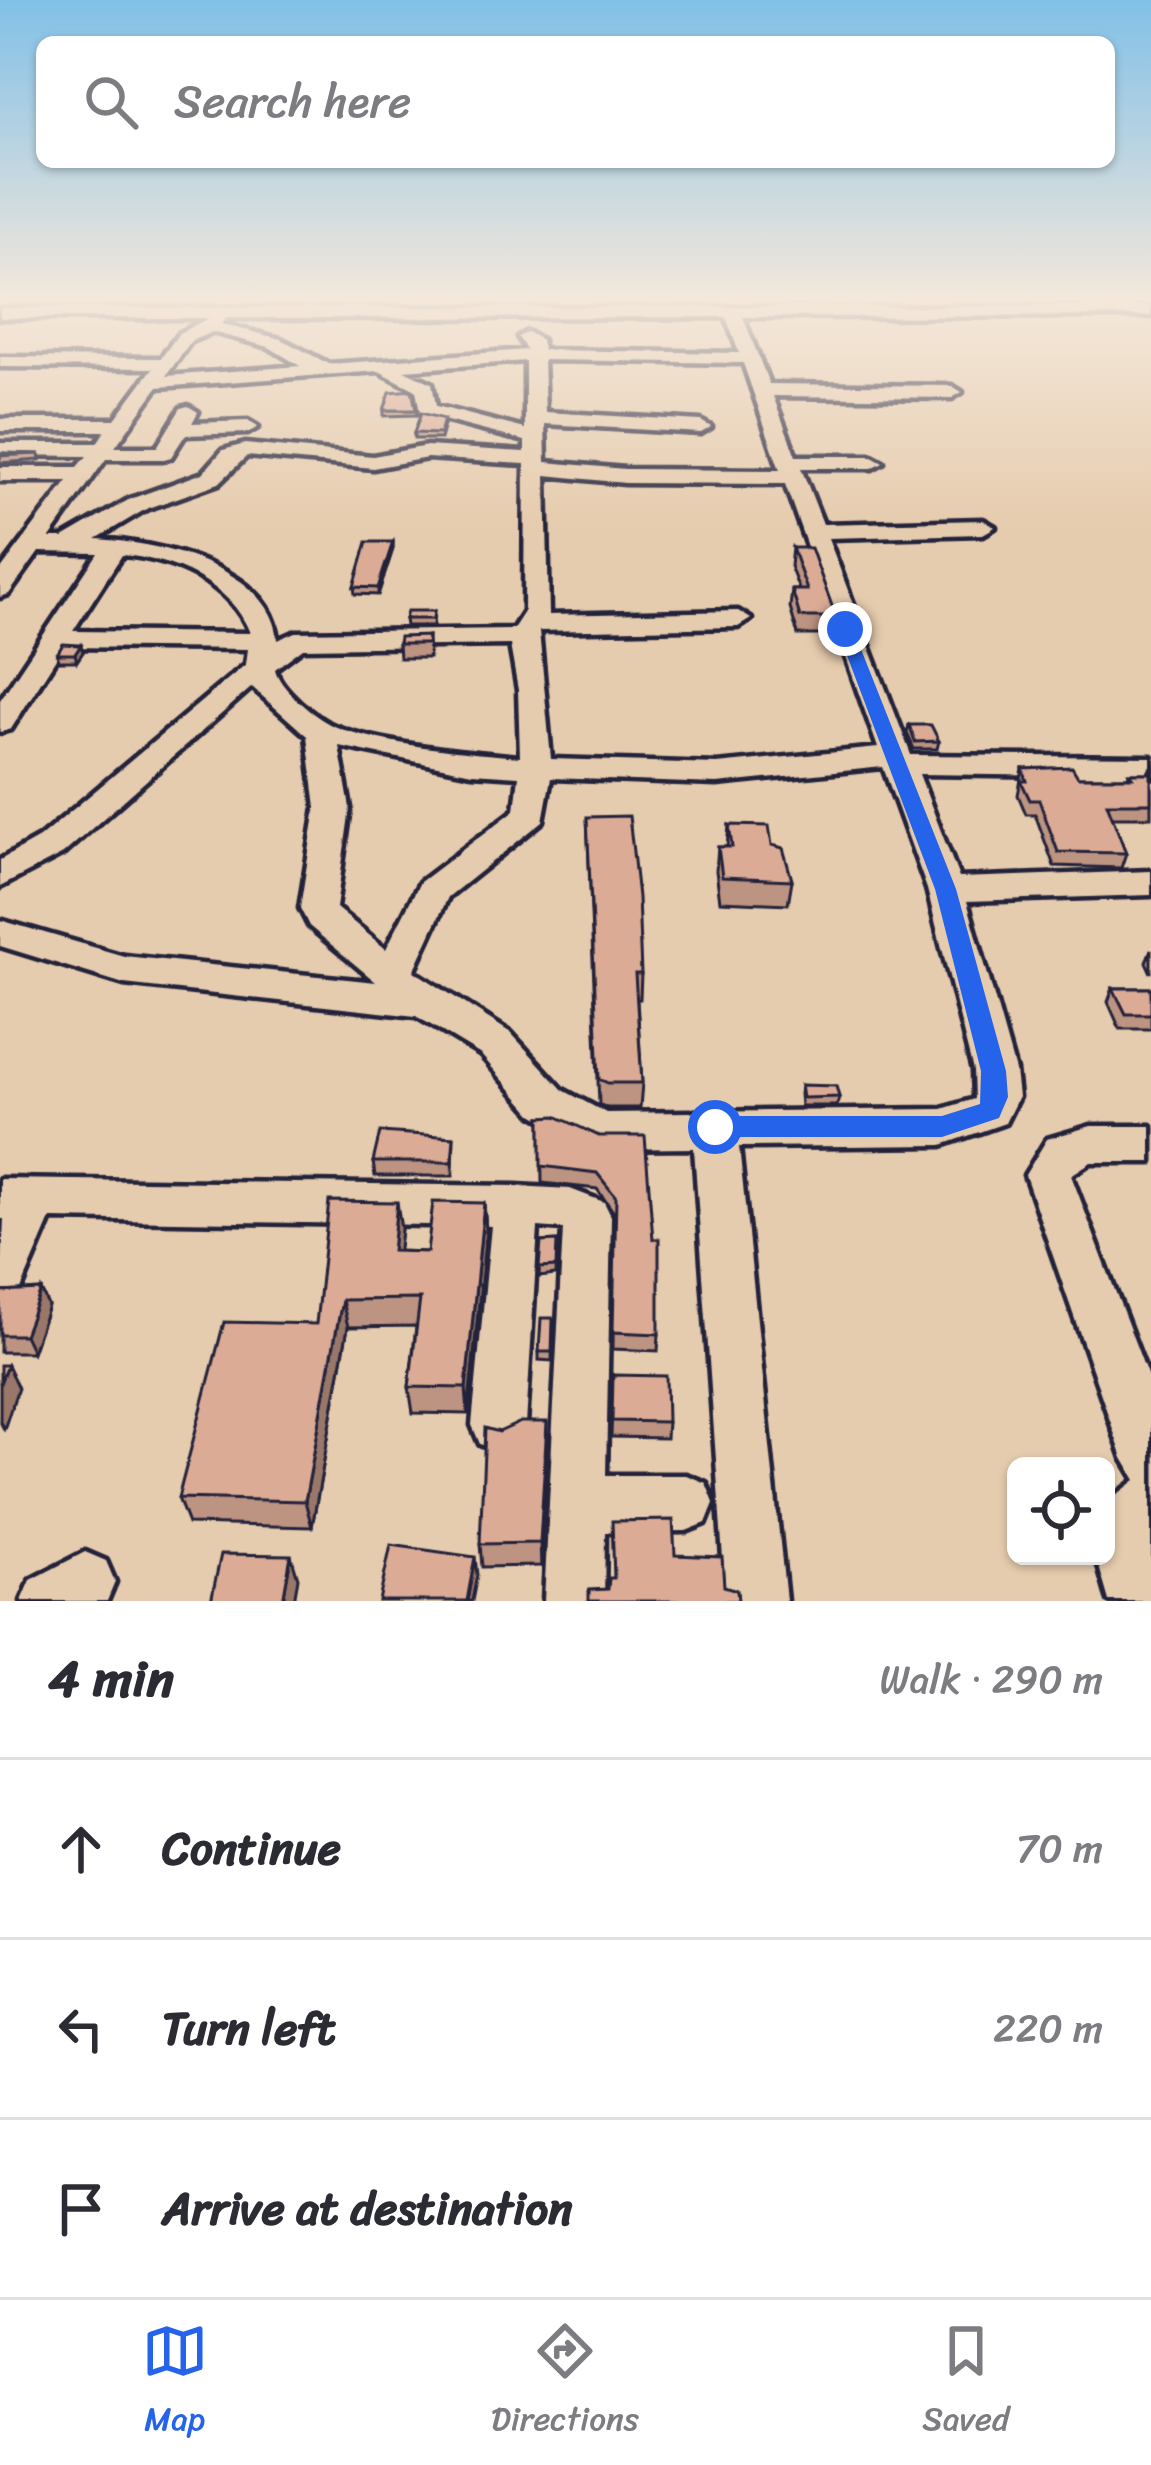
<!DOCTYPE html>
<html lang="en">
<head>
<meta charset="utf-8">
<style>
  :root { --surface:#fff; --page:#f7f7f7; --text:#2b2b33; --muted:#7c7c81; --line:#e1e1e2; --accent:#2563eb }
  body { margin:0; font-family:Sriracha,sans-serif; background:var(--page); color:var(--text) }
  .controls { position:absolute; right:36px; bottom:36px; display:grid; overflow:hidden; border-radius:18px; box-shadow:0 3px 9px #0004 }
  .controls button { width:108px; height:108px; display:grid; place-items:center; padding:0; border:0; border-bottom:3px solid var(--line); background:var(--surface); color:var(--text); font:60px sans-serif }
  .stop { position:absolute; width:36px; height:36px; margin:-27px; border:9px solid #2563eb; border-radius:50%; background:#fff }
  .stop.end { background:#2563eb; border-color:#fff; box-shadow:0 3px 12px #0008 }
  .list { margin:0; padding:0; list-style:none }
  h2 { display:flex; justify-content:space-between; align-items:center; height:156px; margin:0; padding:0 48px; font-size:51px }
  h2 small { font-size:39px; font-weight:400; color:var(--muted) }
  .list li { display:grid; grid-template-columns:78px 1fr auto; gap:36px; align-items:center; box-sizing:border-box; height:180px; padding:0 48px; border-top:3px solid var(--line) }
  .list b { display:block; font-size:45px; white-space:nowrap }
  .list em { font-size:39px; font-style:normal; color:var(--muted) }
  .icon { flex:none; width:66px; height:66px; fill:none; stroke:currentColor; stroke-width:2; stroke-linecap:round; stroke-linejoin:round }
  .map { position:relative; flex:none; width:1151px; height:1601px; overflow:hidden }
  .search { position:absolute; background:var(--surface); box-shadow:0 3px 9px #0004; left:36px; right:36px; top:36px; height:132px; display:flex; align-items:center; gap:30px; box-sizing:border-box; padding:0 42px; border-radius:18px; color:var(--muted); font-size:45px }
  .sheet { height:696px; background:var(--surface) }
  nav { display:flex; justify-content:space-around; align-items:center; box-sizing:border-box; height:168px; border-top:3px solid var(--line); background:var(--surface); font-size:33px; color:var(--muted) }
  nav a { display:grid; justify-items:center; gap:6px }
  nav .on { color:var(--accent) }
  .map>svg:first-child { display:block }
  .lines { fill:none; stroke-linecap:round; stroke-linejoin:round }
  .minor-casing { stroke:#22223b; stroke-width:9 }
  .minor { fill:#e6ccae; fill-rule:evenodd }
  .wall { fill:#bd9381; stroke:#22223b; stroke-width:3 }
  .shaded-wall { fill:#9a7869; stroke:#22223b; stroke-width:3 }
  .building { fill:#dcab96; stroke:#22223b; stroke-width:3 }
  .route { fill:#2563eb }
</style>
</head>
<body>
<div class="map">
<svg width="1151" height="1601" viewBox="0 0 1151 1601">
  <rect width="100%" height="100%" fill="#e6ccae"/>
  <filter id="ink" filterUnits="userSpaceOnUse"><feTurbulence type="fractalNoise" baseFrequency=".00833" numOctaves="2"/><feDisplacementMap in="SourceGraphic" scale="24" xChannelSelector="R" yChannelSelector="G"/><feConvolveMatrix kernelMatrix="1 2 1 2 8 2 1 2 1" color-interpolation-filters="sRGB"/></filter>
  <g filter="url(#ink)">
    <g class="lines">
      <defs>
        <path id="minor" d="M 1151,306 L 1151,316 L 743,317 L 769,384 L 952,386 L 962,392 L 952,398 L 773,396 L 796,456 L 872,456 L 883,462 L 872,468 L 801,468 L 823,524 L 983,520 L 995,527 L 983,534 L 828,538 L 911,755 L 1151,757 L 1151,777 L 919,774 L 959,878 L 1151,871 L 1151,895 L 967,901 L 1015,1071 L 1018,1097 L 1005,1123 L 942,1145 L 739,1147 L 786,1601 L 726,1601 L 694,1148 L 600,1149 L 584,1144 L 533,1114 L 481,1055 L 416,1016 L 124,984 L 0,946 L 0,920 L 124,956 L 376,982 L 309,926 L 300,908 L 316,808 L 307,736 L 252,687 L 63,854 L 0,887 L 0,860 L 39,838 L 246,664 L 248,649 L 63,647 L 11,729 L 0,732 L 0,700 L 98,553 L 39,552 L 9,594 L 0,597 L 0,571 L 68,481 L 0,481 L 0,467 L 78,467 L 87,456 L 0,455 L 0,443 L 97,443 L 105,431 L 0,431 L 0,419 L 115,419 L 153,368 L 0,367 L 0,357 L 161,358 L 179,333 L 209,318 L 0,318 L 0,308 ZM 726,317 L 739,353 L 543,350 L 541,340 L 527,332 L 518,337 L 526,350 L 329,364 L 281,339 L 221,324 L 227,318 ZM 212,332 L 269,347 L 300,366 L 166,376 L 191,341 ZM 543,360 L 743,363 L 780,470 L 625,469 L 546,462 L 545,424 L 701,433 L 711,427 L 701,421 L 545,412 ZM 525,361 L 525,429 L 436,406 L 432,383 L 404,370 ZM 379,371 L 416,390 L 420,414 L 525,441 L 525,452 L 427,446 L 373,456 L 245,444 L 223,450 L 203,473 L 130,499 L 63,538 L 50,538 L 106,459 L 164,459 L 171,457 L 185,435 L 248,433 L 258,427 L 248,421 L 192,423 L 198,412 L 188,406 L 181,408 L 157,447 L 115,447 L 158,387 ZM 247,456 L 373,468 L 427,458 L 525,464 L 524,612 L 513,629 L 296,632 L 278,640 C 272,566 155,542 96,539 L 146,509 L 219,483 ZM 546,475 L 625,483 L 785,484 L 878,748 L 717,764 L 551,759 L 539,631 L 738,627 L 751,619 L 738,611 L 549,615 ZM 122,555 C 172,559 231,583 250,633 L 73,631 ZM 510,645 L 518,690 L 520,757 C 469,753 380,745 334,726 C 316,719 279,688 275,669 L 303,648 ZM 339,746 L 472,773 L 519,776 L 515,810 L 420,882 L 386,949 L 336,908 L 350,808 ZM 883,767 L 927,889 L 973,1071 L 974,1099 L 942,1109 L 606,1113 L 563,1090 L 511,1033 L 414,971 L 448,897 L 543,821 L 551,778 L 717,784 Z
          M 1091,1126 L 1151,1126 L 1151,1162 L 1091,1162 L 1071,1175 L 1151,1385 L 1151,1601 L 1109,1601 L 1096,1556 L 1106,1556 L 1106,1503 L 1136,1480 L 1123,1458 L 1025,1175 L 1047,1139 Z
          M 0,1179 L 516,1186 L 570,1189 L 604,1202 L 611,1216 L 606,1475 L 686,1475 L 706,1483 L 714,1503 L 706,1523 L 686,1531 L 605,1532 L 604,1601 L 544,1601 L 563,1229 L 538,1227 L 526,1425 L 518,1444 L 499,1452 L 480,1444 L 472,1425 L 491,1226 L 51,1219 L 17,1299 L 0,1305 L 4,1219 L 0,1219 Z
          M 85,1552 L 106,1561 L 115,1582 L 107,1601 L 22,1601 L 31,1580 Z"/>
      </defs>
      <use href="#minor" class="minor-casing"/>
      <use href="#minor" class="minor"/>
    </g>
    <path class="wall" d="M 384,410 L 416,410 L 416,415 L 384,416 Z
      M 444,425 L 440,439 L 414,439 L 414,433 Z
      M 0,453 L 39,454 L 40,460 L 0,463 Z
      M 393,542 L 393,549 L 378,595 L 355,594 L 354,587 Z
      M 792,548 L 836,617 L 833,635 L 798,635 L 790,608 L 792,590 L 799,590 L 790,566 Z
      M 434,611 L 433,626 L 406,626 L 405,619 Z
      M 428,636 L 429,658 L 399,658 L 398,644 Z
      M 83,652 L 77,661 L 59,661 L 57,654 Z
      M 909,725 L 939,741 L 937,749 L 914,749 L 907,733 Z
      M 1151,767 L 1151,817 L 1112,817 L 1126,853 L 1121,868 L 1054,866 L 1035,814 L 1026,814 L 1018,795 L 1023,769 L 1078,777 L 1128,777 L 1129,773 L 1148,773 Z
      M 587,817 L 641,974 L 640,999 L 637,999 L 642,1083 L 640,1108 L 607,1108 L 599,1104 Z
      M 729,825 L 772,845 L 792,880 L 788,904 L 720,901 L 716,871 L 718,847 L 727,847 Z
      M 1151,949 L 1151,973 L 1146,962 Z
      M 1113,988 L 1151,988 L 1151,1029 L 1120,1029 L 1108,1002 Z
      M 801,1085 L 839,1097 L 837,1106 L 801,1106 L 800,1094 Z
      M 541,1117 L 599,1136 L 659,1334 L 658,1351 L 613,1349 L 615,1214 L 597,1189 L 542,1183 Z
      M 454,1137 L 453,1176 L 375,1176 L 373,1162 Z
      M 484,1203 L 486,1230 L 468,1414 L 413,1413 L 409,1387 L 416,1326 L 348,1327 L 312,1527 L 188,1524 L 178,1498 L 316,1324 L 401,1229 L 398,1251 L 427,1252 Z
      M 557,1241 L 556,1275 L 539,1277 L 541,1242 Z
      M 41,1290 L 48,1306 L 32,1352 L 0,1352 L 0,1292 Z
      M 553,1318 L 552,1361 L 539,1360 L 539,1352 Z
      M 613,1375 L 667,1422 L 666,1438 L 611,1437 Z
      M 499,1432 L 547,1446 L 541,1566 L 482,1567 L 480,1544 Z"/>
    <path class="shaded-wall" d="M 393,542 L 393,549 L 378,595 L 378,588 Z
      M 81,645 L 83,652 L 77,661 L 75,654 Z
      M 397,1202 L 401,1229 L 396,1278 L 392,1251 Z
      M 484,1203 L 486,1230 L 468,1414 L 466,1388 Z
      M 41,1290 L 48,1306 L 32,1352 L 24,1335 Z
      M 342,1300 L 348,1327 L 312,1527 L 305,1501 Z
      M 7,1365 L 18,1388 L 4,1429 L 0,1422 L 0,1383 Z
      M 547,1422 L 547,1446 L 541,1566 L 540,1543 Z
      M 291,1555 L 298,1578 L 294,1601 L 283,1601 Z
      M 475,1557 L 477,1575 L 472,1601 L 467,1601 Z"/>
    <path class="building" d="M 412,390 L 416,410 L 384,410 L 390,392 Z
      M 421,413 L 444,419 L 440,434 L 414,433 Z
      M 0,453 L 39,454 L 0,456 Z
      M 367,542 L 393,542 L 378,588 L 354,587 Z
      M 792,548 L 811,548 L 836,617 L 800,617 L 792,590 L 807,590 Z
      M 407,611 L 434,611 L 433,619 L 405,619 Z
      M 428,636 L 427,644 L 398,644 L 399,637 Z
      M 63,644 L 81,645 L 75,654 L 57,654 Z
      M 909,725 L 931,725 L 939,741 L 915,742 Z
      M 1072,767 L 1078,777 L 1132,777 L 1129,773 L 1151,773 L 1151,803 L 1107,803 L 1126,853 L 1058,852 L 1039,800 L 1030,800 L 1021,781 L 1027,781 L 1023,769 Z
      M 629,816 L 638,897 L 641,974 L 635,974 L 642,1083 L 608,1083 L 599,1079 L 587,817 Z
      M 729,825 L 769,826 L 772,845 L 783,848 L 792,880 L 722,877 L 718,847 L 732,847 Z
      M 1113,988 L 1151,988 L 1151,1014 L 1126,1014 Z
      M 801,1085 L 836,1086 L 839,1097 L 803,1098 Z
      M 556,1116 L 599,1136 L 645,1136 L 653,1239 L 659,1239 L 659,1334 L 613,1332 L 616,1197 L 597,1173 L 541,1166 L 541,1117 Z
      M 380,1132 L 454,1137 L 452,1162 L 373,1162 Z
      M 329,1201 L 397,1202 L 392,1251 L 427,1252 L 433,1202 L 484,1203 L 466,1388 L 409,1387 L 420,1299 L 342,1300 L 305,1501 L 178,1498 L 224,1322 L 316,1324 Z
      M 557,1241 L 556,1267 L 539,1268 L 541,1242 Z
      M 41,1290 L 24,1335 L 0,1335 L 0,1292 Z
      M 541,1318 L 553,1318 L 552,1352 L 539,1352 Z
      M 0,1365 L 7,1365 L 0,1383 Z
      M 613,1375 L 666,1376 L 667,1422 L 612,1421 Z
      M 521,1422 L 547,1422 L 540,1543 L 480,1544 L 485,1428 L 499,1432 Z
      M 673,1520 L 675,1555 L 722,1557 L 724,1586 L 737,1590 L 738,1601 L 589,1601 L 589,1590 L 608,1589 L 609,1578 L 614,1578 L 612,1521 Z
      M 391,1545 L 475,1557 L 467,1601 L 379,1601 Z
      M 221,1554 L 291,1555 L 283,1601 L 211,1601 Z"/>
  </g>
  <linearGradient id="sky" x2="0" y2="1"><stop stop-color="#81c0e7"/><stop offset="0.57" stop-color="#f4e8db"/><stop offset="1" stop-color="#f4e8db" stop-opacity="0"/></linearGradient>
  <rect width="1151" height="525" fill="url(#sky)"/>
  <path class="route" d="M 845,624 L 853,629 L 956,889 L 1006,1071 L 1008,1097 L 999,1118 L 942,1137 L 715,1137 L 702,1127 L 715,1116 L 942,1116 L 980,1104 L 981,1071 L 935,889 L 837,629 Z"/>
</svg>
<div class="controls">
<button><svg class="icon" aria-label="locate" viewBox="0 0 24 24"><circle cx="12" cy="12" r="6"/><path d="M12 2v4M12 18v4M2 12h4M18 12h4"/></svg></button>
</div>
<div class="stop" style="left:715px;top:1127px"></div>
<div class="stop end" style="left:845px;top:629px"></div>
<div class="search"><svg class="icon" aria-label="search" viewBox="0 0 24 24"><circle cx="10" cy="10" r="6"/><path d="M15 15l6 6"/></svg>Search here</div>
</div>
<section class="sheet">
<h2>4 min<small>Walk · 290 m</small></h2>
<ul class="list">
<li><svg class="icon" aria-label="ahead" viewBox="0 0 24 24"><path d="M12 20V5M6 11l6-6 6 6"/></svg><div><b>Continue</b></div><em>70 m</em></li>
<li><svg class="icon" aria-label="left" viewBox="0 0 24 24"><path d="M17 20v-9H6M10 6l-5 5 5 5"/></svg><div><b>Turn left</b></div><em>220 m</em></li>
<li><svg class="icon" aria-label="arrive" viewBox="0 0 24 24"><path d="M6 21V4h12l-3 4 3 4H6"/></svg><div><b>Arrive at destination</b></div></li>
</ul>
</section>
<nav>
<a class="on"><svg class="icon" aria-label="map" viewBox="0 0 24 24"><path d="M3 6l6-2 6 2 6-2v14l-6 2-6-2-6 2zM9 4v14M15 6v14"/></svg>Map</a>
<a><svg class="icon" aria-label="directions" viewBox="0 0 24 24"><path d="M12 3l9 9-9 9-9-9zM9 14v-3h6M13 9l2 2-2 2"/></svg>Directions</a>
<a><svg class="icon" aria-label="saved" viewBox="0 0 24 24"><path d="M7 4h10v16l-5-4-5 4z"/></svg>Saved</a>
</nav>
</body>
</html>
